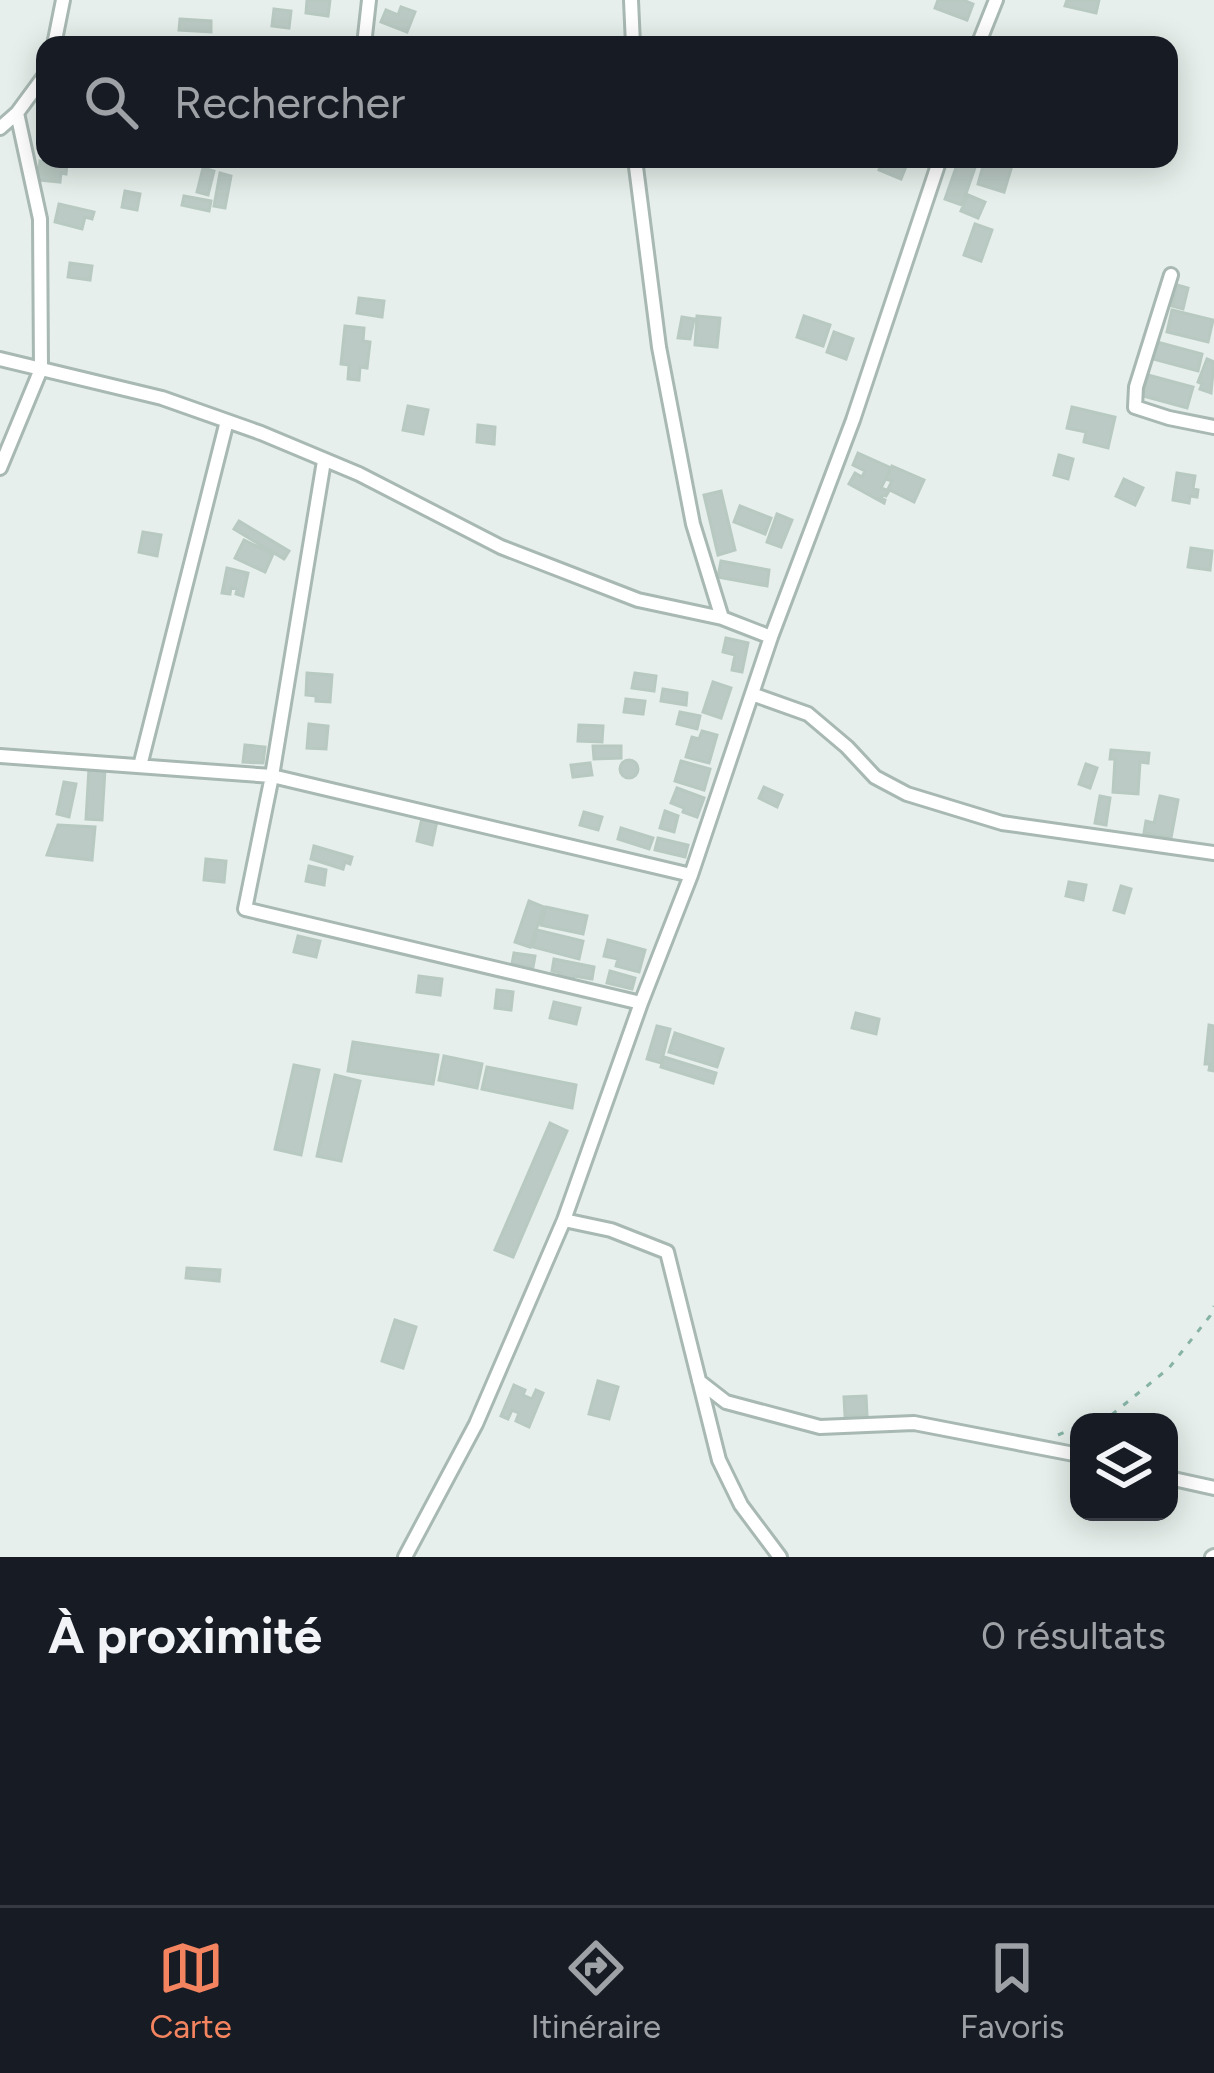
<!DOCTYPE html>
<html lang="fr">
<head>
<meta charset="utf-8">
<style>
  :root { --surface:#171b24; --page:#242831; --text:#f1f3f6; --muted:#9ea1a6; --line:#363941; --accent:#f4845f }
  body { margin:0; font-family:Figtree,sans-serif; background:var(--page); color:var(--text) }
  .controls { position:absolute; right:36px; bottom:36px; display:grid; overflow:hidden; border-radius:24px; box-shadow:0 6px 30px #0003 }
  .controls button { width:108px; height:108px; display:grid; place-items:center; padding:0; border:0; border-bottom:3px solid var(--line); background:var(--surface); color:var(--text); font:60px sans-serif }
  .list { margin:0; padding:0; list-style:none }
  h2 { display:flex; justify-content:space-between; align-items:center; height:156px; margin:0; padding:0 48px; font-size:51px }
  h2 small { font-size:39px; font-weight:400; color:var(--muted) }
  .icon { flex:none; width:66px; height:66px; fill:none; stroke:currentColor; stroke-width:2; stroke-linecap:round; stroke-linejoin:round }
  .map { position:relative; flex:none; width:1214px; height:1557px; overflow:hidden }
  .search { position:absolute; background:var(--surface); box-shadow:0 6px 30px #0003; left:36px; right:36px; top:36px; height:132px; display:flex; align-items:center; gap:30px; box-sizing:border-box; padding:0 42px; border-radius:24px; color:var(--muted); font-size:45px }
  .sheet { height:348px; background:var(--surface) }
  nav { display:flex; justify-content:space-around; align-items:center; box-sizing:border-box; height:168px; border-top:3px solid var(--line); background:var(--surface); font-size:33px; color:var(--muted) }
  nav a { display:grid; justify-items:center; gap:6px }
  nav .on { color:var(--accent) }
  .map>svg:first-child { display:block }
  .building { fill:#bbcac4; stroke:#b8c9c2; stroke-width:3 }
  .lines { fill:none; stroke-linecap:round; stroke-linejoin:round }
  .minor-casing { stroke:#a8b8b2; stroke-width:18 }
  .path { stroke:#86b3a5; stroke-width:3; stroke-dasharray:6 9; stroke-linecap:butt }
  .minor { stroke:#fff; stroke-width:12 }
</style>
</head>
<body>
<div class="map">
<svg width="1214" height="1557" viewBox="0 0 1214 1557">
  <rect width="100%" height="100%" fill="#e6efeb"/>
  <path class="building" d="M 307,0 L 330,0 L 328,16 L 306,13 Z
    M 938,0 L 963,0 L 973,4 L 967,20 L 935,8 Z
    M 1067,0 L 1099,0 L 1096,13 L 1065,6 Z
    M 401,7 L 415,12 L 407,32 L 381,22 L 386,10 L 398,15 Z
    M 274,9 L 291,11 L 289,28 L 272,26 Z
    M 180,19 L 211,21 L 211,32 L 179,30 Z
    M 883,159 L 909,159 L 901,179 L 879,170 Z
    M 959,159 L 978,159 L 962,205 L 945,199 Z
    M 985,159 L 1014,159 L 1004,192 L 978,184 Z
    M 40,161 L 67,164 L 66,174 L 61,173 L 60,182 L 38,180 Z
    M 203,168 L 214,171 L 208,195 L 197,192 Z
    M 220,173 L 231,176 L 225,208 L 214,206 Z
    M 125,191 L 140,194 L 137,210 L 122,207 Z
    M 968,195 L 985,202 L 978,218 L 961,211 Z
    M 184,196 L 211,201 L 209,211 L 182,205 Z
    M 59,204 L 94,212 L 92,219 L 85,217 L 82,229 L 55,222 Z
    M 975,224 L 992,230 L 981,261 L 964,255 Z
    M 70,263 L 92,266 L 90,280 L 68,277 Z
    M 1177,285 L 1188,288 L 1183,309 L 1172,306 Z
    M 359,298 L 384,301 L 382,317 L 357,313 Z
    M 1172,310 L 1213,320 L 1208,342 L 1167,332 Z
    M 697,316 L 720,318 L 717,347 L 695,345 Z
    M 804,316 L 830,325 L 823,346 L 797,337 Z
    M 682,317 L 694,319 L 690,339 L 678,338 Z
    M 345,326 L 364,328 L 363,341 L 370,342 L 367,368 L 360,367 L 359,380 L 348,379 L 349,365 L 341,364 Z
    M 834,332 L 853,339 L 846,359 L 827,352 Z
    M 1157,342 L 1202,354 L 1198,371 L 1153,359 Z
    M 1207,359 L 1214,362 L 1211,393 L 1200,389 L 1202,384 L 1198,382 Z
    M 1148,375 L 1193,387 L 1187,408 L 1143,396 Z
    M 408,406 L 428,410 L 423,434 L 403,430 Z
    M 1072,407 L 1115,417 L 1108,448 L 1084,442 L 1086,432 L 1067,428 Z
    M 478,425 L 495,427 L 494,444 L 477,442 Z
    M 858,453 L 891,468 L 881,488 L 889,491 L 886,496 L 883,495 L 881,498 L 885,500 L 884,503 L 849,484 L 855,473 L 862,477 L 865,471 L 853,465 Z
    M 1059,455 L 1073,459 L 1068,479 L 1054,475 Z
    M 892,466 L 924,480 L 914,502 L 888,489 L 892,481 L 886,479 Z
    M 1177,473 L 1195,476 L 1193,489 L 1198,490 L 1197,497 L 1190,496 L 1189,503 L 1173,500 Z
    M 1124,479 L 1143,488 L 1135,505 L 1116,496 Z
    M 721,491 L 735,550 L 718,555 L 704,495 Z
    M 740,506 L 771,518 L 765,534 L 734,522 Z
    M 777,514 L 792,520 L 781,547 L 767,542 Z
    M 239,521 L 289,551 L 284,559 L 234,529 Z
    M 143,532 L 161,535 L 157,556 L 139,552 Z
    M 244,540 L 273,554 L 265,572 L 235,558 Z
    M 1191,548 L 1212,551 L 1210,570 L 1188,567 Z
    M 721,561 L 769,570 L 767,586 L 718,577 Z
    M 227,568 L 248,573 L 243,596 L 236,594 L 237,589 L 231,587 L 230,594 L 222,593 Z
    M 726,638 L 748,643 L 742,672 L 732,670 L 735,655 L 723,652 Z
    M 307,673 L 332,675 L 330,702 L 316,701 L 316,696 L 306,695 Z
    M 635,673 L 656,676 L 654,691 L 632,688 Z
    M 713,682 L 731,688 L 721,718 L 703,712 Z
    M 663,689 L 687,693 L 686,705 L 661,701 Z
    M 626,699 L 645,701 L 643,714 L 624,712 Z
    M 680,712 L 700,716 L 697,729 L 677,724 Z
    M 309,724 L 328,726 L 326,749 L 307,748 Z
    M 579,725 L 603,726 L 602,742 L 578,741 Z
    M 702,731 L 717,735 L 709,763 L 686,757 L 692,737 L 699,739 Z
    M 245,745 L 265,747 L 263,763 L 243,762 Z
    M 593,746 L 621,746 L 621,758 L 594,759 Z
    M 1111,750 L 1149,753 L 1148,763 L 1140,762 L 1138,794 L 1113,792 L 1115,759 L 1110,759 Z
    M620 769a9 9 0 1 1 18 0a9 9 0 1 1-18 0Z
    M 681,761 L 710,769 L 704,790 L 675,781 Z
    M 590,763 L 592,775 L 573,777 L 571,765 Z
    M 1086,764 L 1097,768 L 1090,788 L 1079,784 Z
    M 89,768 L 105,769 L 102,820 L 86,819 Z
    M 64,782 L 76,784 L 69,817 L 57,814 Z
    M 764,787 L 782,795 L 777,807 L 759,798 Z
    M 677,788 L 704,798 L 697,817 L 683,812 L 684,808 L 671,803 Z
    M 1100,796 L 1110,798 L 1106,825 L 1095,823 Z
    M 1160,796 L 1178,800 L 1171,838 L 1144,833 L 1146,821 L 1154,823 Z
    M 665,811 L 678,816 L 674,832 L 660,828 Z
    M 584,812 L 602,817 L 598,830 L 580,825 Z
    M 422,818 L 437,821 L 432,845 L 417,841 Z
    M 58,825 L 95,827 L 92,860 L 47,855 Z
    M 621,828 L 653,838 L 649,849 L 618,839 Z
    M 658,838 L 688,845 L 685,857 L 655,850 Z
    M 314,846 L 352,857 L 350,864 L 345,862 L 343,869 L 311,859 Z
    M 206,859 L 226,861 L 224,882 L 204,880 Z
    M 309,866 L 326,870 L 324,885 L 306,881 Z
    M 1069,882 L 1086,885 L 1083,900 L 1066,896 Z
    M 1121,886 L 1131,889 L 1124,913 L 1114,910 Z
    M 529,901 L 544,907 L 530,947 L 515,942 Z
    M 546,907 L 587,916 L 583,934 L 541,925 Z
    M 537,930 L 583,941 L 579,959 L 533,947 Z
    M 298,936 L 320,941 L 316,957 L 294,952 Z
    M 608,940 L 645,950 L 639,972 L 616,966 L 618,959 L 604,956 Z
    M 514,953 L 535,956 L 533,967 L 512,964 Z
    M 554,959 L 594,967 L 592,979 L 574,976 L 573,980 L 559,977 L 560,973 L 552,971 Z
    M 610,971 L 635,978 L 632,989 L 607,983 Z
    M 419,976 L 442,979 L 440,995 L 417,992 Z
    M 497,990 L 513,992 L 511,1010 L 495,1008 Z
    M 554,1002 L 580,1008 L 576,1024 L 550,1018 Z
    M 856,1013 L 879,1019 L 876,1034 L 852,1028 Z
    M 1209,1025 L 1214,1026 L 1214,1071 L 1209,1070 L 1210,1064 L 1205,1064 Z
    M 657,1026 L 670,1029 L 661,1063 L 647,1059 Z
    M 675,1033 L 723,1049 L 717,1067 L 669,1052 Z
    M 353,1042 L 438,1055 L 433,1084 L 348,1071 Z
    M 444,1056 L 482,1064 L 477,1088 L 439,1080 Z
    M 664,1057 L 716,1073 L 713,1083 L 661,1067 Z
    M 294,1065 L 319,1070 L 301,1155 L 275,1149 Z
    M 487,1067 L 576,1085 L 572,1108 L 482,1089 Z
    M 335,1075 L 360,1081 L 341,1161 L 317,1156 Z
    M 550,1123 L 567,1131 L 513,1257 L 495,1250 Z
    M 187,1268 L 220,1270 L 219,1281 L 186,1278 Z
    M 395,1320 L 416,1327 L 403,1368 L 382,1361 Z
    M 598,1381 L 618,1387 L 609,1419 L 589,1414 Z
    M 514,1385 L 525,1390 L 523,1395 L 532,1399 L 536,1390 L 543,1393 L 529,1427 L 516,1421 L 519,1413 L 512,1410 L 508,1419 L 501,1416 Z
    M 866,1396 L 867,1415 L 845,1416 L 844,1397 Z"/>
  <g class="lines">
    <defs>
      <path id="minor" d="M 631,0 L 633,45
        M 54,45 L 63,0
        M 364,45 L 369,0
        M 978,45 L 996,0
        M 0,128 L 17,113 L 45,75
        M 635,159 L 659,347 L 693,524 L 722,618
        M 1171,275 L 1136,387 L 1135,407 L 1169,418 L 1214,427
        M 0,359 L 162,398 L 261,433 L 359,474 L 501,547 L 638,600 L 722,618 L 771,637
        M 324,461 L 272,776 L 245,909 L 641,1003
        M 0,468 L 41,369 L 40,219 L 17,113
        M 752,694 L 808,714 L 847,747 L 875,777 L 907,794 L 1002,823 L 1214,853
        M 0,756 L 272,776 L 691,875
        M 140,766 L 227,421
        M 564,1220 L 611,1230 L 667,1252 L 719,1460 L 741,1505 L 780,1557
        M 699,1381 L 726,1402 L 820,1427 L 914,1423 L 1079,1455
        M 1169,1478 L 1214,1488
        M 405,1557 L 476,1424 L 564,1220 L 641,1003 L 691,875 L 771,637 L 853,420 L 940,159
        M 1212,1557 L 1214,1556"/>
    </defs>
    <use href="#minor" class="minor-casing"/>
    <path class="path" d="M 1099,1422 L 1104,1421 L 1169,1368 L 1210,1316 L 1214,1306
      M 1058,1435 L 1079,1426"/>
    <use href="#minor" class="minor"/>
  </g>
</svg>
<div class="controls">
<button><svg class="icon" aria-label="layers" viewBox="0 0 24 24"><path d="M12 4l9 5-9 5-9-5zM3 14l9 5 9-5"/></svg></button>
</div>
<div class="search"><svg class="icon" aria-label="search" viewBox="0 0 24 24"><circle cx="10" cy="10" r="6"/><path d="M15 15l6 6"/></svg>Rechercher</div>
</div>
<section class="sheet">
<h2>À proximité<small>0 résultats</small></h2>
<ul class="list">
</ul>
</section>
<nav>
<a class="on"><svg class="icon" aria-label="map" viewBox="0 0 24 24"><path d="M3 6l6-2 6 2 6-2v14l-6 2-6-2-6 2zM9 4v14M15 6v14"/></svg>Carte</a>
<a><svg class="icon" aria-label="directions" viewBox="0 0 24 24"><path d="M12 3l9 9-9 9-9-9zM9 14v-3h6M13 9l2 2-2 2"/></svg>Itinéraire</a>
<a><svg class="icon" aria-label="saved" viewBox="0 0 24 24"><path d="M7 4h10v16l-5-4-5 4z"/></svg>Favoris</a>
</nav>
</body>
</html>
